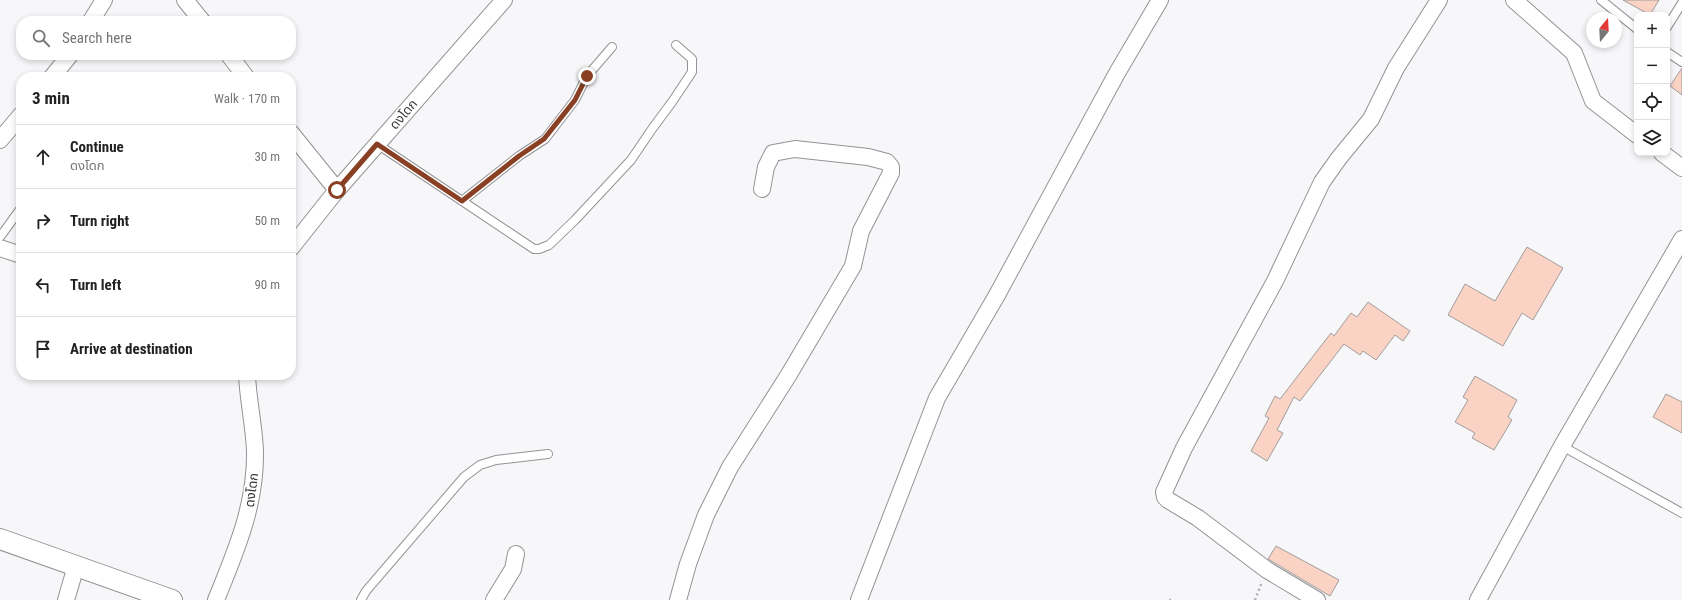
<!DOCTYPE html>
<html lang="en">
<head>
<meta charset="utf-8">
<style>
  :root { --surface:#fff; --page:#f2f2f2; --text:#222; --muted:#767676; --line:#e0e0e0 }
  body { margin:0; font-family:"Roboto Condensed","Noto Sans Thai",sans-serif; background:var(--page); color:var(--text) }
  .controls { position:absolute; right:12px; top:12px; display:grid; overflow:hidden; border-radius:8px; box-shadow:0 2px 6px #0003 }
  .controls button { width:36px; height:36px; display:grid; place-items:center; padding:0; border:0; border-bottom:1px solid var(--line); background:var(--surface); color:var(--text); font:20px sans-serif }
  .compass { position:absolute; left:1586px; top:12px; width:36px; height:36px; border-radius:50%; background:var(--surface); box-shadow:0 2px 6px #0003; rotate:18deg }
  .stop { position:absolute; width:12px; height:12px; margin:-9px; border:3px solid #883f23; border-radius:50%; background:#fff }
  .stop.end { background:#883f23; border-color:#fff; box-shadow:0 1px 4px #0008 }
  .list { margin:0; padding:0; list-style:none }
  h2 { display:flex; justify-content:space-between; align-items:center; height:52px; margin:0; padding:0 16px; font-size:17px }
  h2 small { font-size:13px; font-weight:400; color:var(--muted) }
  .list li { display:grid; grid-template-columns:26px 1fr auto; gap:12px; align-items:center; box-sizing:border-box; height:64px; padding:0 16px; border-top:1px solid var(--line) }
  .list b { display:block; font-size:15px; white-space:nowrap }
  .list p { margin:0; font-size:13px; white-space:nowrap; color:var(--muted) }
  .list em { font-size:13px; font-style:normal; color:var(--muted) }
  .icon { flex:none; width:22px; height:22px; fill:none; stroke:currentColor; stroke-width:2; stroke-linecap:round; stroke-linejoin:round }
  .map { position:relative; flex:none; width:1682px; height:600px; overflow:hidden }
  .search { position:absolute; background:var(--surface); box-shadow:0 2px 6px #0003; left:16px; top:16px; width:280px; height:44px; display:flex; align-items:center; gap:10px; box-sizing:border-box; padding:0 14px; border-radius:16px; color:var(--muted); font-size:15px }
  .panel { position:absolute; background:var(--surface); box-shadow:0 2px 6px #0003; left:16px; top:72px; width:280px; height:308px; border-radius:16px }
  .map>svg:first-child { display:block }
  .building { fill:#fad3c5; stroke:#a09d9c }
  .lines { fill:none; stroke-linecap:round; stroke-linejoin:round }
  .service-casing { stroke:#939395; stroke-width:10 }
  .minor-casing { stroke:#939395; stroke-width:18 }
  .tertiary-casing { stroke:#939395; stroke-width:22 }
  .path { stroke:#b1b1b3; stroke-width:2.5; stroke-dasharray:2 3; stroke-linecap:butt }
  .service { stroke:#fff; stroke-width:8 }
  .minor { stroke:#fff; stroke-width:16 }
  .tertiary { stroke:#fff; stroke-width:20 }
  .route { stroke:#883f23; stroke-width:5 }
  .labels { text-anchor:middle; stroke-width:3.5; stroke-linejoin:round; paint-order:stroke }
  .street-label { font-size:13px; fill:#313131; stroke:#fff }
</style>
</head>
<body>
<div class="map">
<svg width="1682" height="600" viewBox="0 0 1682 600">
  <rect width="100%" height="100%" fill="#f7f6f9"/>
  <path class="building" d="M 1623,0 L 1659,0 L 1650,15 Z
    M 1682,68 L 1682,95 L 1670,86 Z
    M 1527,247 L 1563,268 L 1533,320 L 1522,313 L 1503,346 L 1448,315 L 1465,284 L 1495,301 Z
    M 1368,302 L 1410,331 L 1403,341 L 1395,335 L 1376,360 L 1363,351 L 1360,355 L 1344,344 L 1300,401 L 1294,397 L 1277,430 L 1283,433 L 1267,461 L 1251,451 L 1269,418 L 1265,416 L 1275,396 L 1280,399 L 1331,333 L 1334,336 L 1351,313 L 1357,317 Z
    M 1475,376 L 1517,400 L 1508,417 L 1512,420 L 1494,450 L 1472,438 L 1475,433 L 1455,422 L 1468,400 L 1463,397 Z
    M 1666,394 L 1682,402 L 1682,433 L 1653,417 Z
    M 1276,546 L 1339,580 L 1330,596 L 1268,559 Z"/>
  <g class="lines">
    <defs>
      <path id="service" d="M 1601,0 L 1637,29
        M 1667,27 L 1682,3
        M 1667,52 L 1682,62
        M 377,144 L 534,249 L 539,249 L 549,245 L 575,220 L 631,160 L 652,129 L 672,102 L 692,72 L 692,59 L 676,45
        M 462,201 L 519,156 L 545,139 L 575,100 L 587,76 L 612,47
        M 0,237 L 21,208
        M 1562,446 L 1682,513
        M 361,600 L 366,591 L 464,477 L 480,465 L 496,460 L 548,454"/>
      <path id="minor" d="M 185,0 L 202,21
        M 1514,0 L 1574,53 L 1593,101 L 1637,135
        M 91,21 L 104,0
        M 229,55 L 246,77
        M 52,77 L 70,55
        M 291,133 L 337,190
        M 0,140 L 21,115
        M 1662,153 L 1682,168
        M 0,248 L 21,255
        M 291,248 L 337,190 L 504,0
        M 66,600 L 76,566
        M 216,600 C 236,551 256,505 255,451 C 254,425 248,400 247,375
        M 494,600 L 513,569 L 516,554
        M 678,600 L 688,564 L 706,515 L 730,467 L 788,376 L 853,266 L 861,231 L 891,173 L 891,167 L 887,162 L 868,157 L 795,149 L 773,153 L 766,167 L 762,189
        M 859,600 L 937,398 L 997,295 L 1117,73 L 1160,0
        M 1317,600 L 1267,570 L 1198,518 L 1168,500 L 1165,497 L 1164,492 L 1184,448 L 1275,281 L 1322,182 L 1339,158 L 1371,119 L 1396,68 L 1439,0
        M 1478,600 L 1562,446 L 1682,239"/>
      <path id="tertiary" d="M 0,539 L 172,600"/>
    </defs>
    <use href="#service" class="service-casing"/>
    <use href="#minor" class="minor-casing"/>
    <use href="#tertiary" class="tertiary-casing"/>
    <path class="path" d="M 1169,600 L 1174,600
      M 1255,600 L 1262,582"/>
    <use href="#service" class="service"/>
    <use href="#minor" class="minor"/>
    <use href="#tertiary" class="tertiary"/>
  </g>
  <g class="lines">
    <path class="route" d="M 337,190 L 377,144 L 462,201 L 519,156 L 544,139 L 575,100 L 587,76"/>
  </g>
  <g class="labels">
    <g class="street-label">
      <text transform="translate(403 114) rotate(-49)" y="5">ดงโดก</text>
      <text transform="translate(251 490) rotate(-83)" y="5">ดงโดก</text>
    </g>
  </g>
</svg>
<div class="controls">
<button>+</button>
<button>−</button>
<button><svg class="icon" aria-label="locate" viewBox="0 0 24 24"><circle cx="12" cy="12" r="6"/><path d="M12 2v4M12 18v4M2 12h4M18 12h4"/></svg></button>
<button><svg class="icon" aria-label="layers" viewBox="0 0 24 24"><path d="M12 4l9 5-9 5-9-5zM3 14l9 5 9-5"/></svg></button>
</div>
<svg class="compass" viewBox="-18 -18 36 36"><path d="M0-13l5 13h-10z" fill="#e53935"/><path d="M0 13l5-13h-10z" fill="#767676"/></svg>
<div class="stop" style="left:337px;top:190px"></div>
<div class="stop end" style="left:587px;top:76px"></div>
<div class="search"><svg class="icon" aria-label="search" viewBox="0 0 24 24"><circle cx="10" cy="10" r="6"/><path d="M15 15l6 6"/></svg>Search here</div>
<section class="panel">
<h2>3 min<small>Walk · 170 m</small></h2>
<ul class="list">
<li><svg class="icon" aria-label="ahead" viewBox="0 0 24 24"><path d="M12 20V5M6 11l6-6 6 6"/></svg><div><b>Continue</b><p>ดงโดก</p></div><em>30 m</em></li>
<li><svg class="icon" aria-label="right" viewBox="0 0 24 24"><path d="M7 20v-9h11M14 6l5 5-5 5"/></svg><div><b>Turn right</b></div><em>50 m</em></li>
<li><svg class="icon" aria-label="left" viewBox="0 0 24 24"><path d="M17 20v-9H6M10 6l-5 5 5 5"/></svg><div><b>Turn left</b></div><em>90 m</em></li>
<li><svg class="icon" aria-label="arrive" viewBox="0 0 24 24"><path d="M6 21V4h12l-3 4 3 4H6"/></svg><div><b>Arrive at destination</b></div></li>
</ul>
</section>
</div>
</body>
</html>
